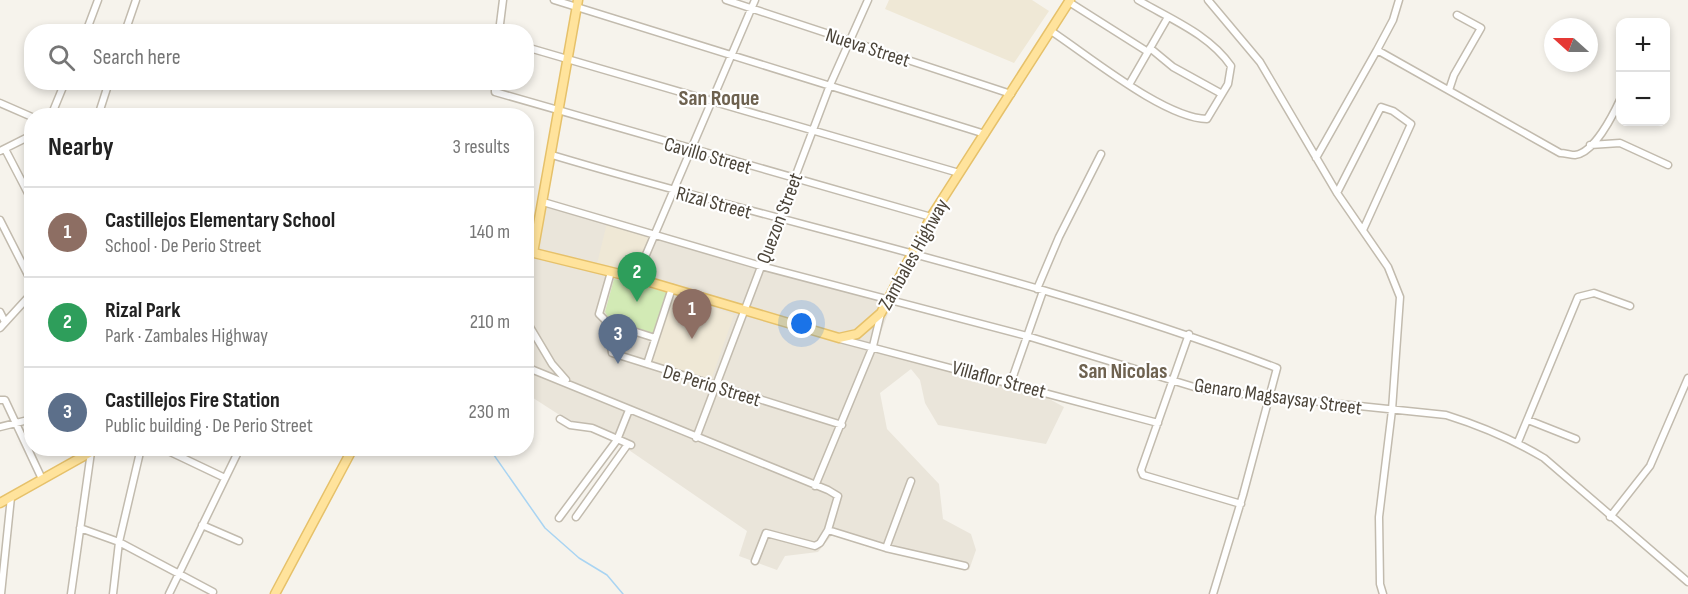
<!DOCTYPE html>
<html lang="en">
<head>
<meta charset="utf-8">
<style>
  :root { --surface:#fff; --page:#f6f6f6; --text:#222; --muted:#767676; --line:#e0e0e0; --accent:#fc3f1d }
  body { margin:0; font-family:"Sofia Sans Condensed",sans-serif; background:var(--page); color:var(--text) }
  .controls { position:absolute; right:18px; top:18px; display:grid; overflow:hidden; border-radius:12px; box-shadow:0 3px 9px #0003 }
  .controls button { width:54px; height:54px; display:grid; place-items:center; padding:0; border:0; border-bottom:2px solid var(--line); background:var(--surface); color:var(--text); font:30px sans-serif }
  .compass { position:absolute; left:1544px; top:18px; width:54px; height:54px; border-radius:50%; background:var(--surface); box-shadow:0 3px 9px #0003; rotate:291deg }
  .you { position:absolute; left:802px; top:324px; width:21px; height:21px; margin:-15px; border:4px solid #fff; border-radius:50%; background:#1a73e8; box-shadow:0 0 0 9px #1a73e833 }
  .badge { display:grid; place-items:center; width:39px; height:39px; border-radius:50%; background:var(--accent); color:#fff; font-size:20px; font-weight:700 }
  .pin { position:absolute; translate:-50% -50px; filter:drop-shadow(0 2px 3px #0008) }
  .pin::after { content:''; position:absolute; top:32px; width:21px; height:18px; background:inherit; clip-path:polygon(0 0,100% 0,50% 100%) }
  .list { margin:0; padding:0; list-style:none }
  h2 { display:flex; justify-content:space-between; align-items:center; height:78px; margin:0; padding:0 24px; font-size:26px }
  h2 small { font-size:20px; font-weight:400; color:var(--muted) }
  .list li { display:grid; grid-template-columns:39px 1fr auto; gap:18px; align-items:center; box-sizing:border-box; height:90px; padding:0 24px; border-top:2px solid var(--line) }
  .list b { display:block; font-size:22px; white-space:nowrap }
  .list p { margin:0; font-size:20px; white-space:nowrap; color:var(--muted) }
  .list em { font-size:20px; font-style:normal; color:var(--muted) }
  .icon { flex:none; width:33px; height:33px; fill:none; stroke:currentColor; stroke-width:2; stroke-linecap:round; stroke-linejoin:round }
  .map { position:relative; flex:none; width:1688px; height:594px; overflow:hidden }
  .search { position:absolute; background:var(--surface); box-shadow:0 3px 9px #0003; left:24px; top:24px; width:510px; height:66px; display:flex; align-items:center; gap:15px; box-sizing:border-box; padding:0 21px; border-radius:24px; color:var(--muted); font-size:22px }
  .panel { position:absolute; background:var(--surface); box-shadow:0 3px 9px #0003; left:24px; top:108px; width:510px; height:348px; border-radius:24px }
  .map>svg:first-child { display:block }
  .residential { fill:#eae5da }
  .education { fill:#efe8d6 }
  .green { fill:#d2eab5 }
  .lines { fill:none; stroke-linecap:round; stroke-linejoin:round }
  .stream { stroke:#a9d4f2; stroke-width:1.5 }
  .minor-casing { stroke:#c2bbae; stroke-width:9 }
  .major-casing { stroke:#e6c16a; stroke-width:11 }
  .minor { stroke:#fff; stroke-width:6 }
  .major { stroke:#ffe39c; stroke-width:8 }
  .labels { text-anchor:middle; stroke-width:4.5; stroke-linejoin:round; paint-order:stroke }
  .street-label { font-size:20px; fill:#4b4439; stroke:#fff }
  .quarter-label { font-size:22px; font-weight:bold; fill:#6e6250; stroke:#fff }
</style>
</head>
<body>
<div class="map">
<svg width="1688" height="594" viewBox="0 0 1688 594">
  <rect width="100%" height="100%" fill="#f6f3ec"/>
  <path class="residential" d="M 542,201 L 893,300 L 875,348 L 1040,394 L 1064,407 L 1046,444 L 938,425 L 925,403 L 920,380 L 911,369 L 880,393 L 887,429 L 939,484 L 943,519 L 971,534 L 976,550 L 969,570 L 832,535 L 818,552 L 785,556 L 777,570 L 739,556 L 747,531 L 623,446 L 558,414 L 527,394 L 526,256 L 530,257 Z"/>
  <path class="education" d="M 889,0 L 1032,0 L 1049,11 L 1014,63 L 885,9 Z
    M 607,223 L 649,237 L 635,274 L 597,264 Z
    M 673,292 L 734,315 L 710,383 L 650,363 Z"/>
  <path class="green" d="M 614,279 L 669,293 L 656,334 L 610,320 L 605,312 Z"/>
  <g class="lines">
    <path class="stream" d="M 489,448 L 545,528 L 579,558 L 607,575 L 623,594"/>
    <defs>
      <path id="minor" d="M 554,0 L 985,134
        M 726,0 L 1011,94
        M 1208,0 L 1260,62 L 1337,193 L 1388,267 L 1400,297 L 1392,410 L 1379,517 L 1380,584 L 1383,594
        M 1069,2 L 1148,52
        M 1051,31 C 1089,56 1164,118 1207,119 L 1228,84 L 1231,66 C 1209,34 1170,19 1138,0
        M 86,32 L 98,0
        M 125,32 L 136,0
        M 499,32 L 503,0
        M 526,47 L 959,173
        M 1150,48 L 1173,67 L 1222,94
        M 1377,50 L 1393,20 L 1399,0
        M 495,82 L 495,92 L 931,217
        M 1130,83 L 1168,17
        M 1449,90 L 1454,75 L 1481,28 L 1457,15
        M 0,103 L 32,117
        M 51,116 L 65,82
        M 98,116 L 109,82
        M 1590,145 L 1620,143 L 1668,165
        M 5,149 L 32,201
        M 0,151 L 32,135
        M 552,155 C 793,227 1042,278 1277,368 L 1243,495 L 1213,594
        M 1316,158 L 1377,50 L 1560,153 C 1565,153 1571,155 1575,155 C 1594,153 1613,115 1620,100
        M 1337,193 L 1381,107 L 1393,111 L 1411,124 L 1363,230
        M 543,202 L 761,266 L 1027,336 L 1204,390 L 1446,415 C 1481,426 1512,439 1544,458 L 1688,582
        M 0,220 L 32,283
        M 611,272 L 599,314 L 608,323 L 655,338
        M 636,278 L 755,0
        M 1037,289 L 1059,237 L 1101,154
        M 0,312 L 5,322
        M 608,323 L 612,353 L 842,425
        M 526,327 L 530,327 L 552,364 L 566,380
        M 0,328 L 32,293
        M 1189,334 L 1141,470 L 1143,475 L 1241,504
        M 840,339 L 1158,423
        M 647,364 L 672,288
        M 526,367 L 828,490 L 838,496 L 828,530
        M 1011,382 L 1043,291
        M 0,400 L 5,400 L 42,479
        M 560,419 L 570,425 L 592,428 L 631,445
        M 1528,420 L 1576,439
        M 0,427 L 32,419
        M 696,438 L 830,85 L 868,0
        M 1518,442 L 1578,297 L 1594,293 L 1630,306
        M 162,448 L 225,478
        M 815,486 L 873,346 L 881,313
        M 576,517 L 628,444
        M 1610,517 L 1650,466 L 1688,378
        M 559,518 L 617,440 L 629,410
        M 202,525 L 239,541
        M 80,528 L 119,542 L 213,592
        M 886,548 L 911,481
        M 755,561 L 766,533 L 815,546 L 820,543 L 828,530 L 886,548 L 965,566
        M 1,594 L 11,497
        M 71,594 L 91,452
        M 113,594 L 119,542 L 141,448
        M 169,594 L 240,448"/>
      <path id="major" d="M 526,251 L 636,278 L 839,338 L 857,334 L 881,313 L 931,217 L 1070,0
        M 533,253 L 578,0
        M 0,503 L 98,448
        M 275,594 L 353,448"/>
    </defs>
    <use href="#minor" class="minor-casing"/>
    <use href="#major" class="major-casing"/>
    <use href="#minor" class="minor"/>
    <use href="#major" class="major"/>
  </g>
  <g class="labels">
    <g class="street-label">
      <text transform="translate(868 47) rotate(18)" y="7">Nueva Street</text>
      <text transform="translate(708 155) rotate(16)" y="7">Cavillo Street</text>
      <text transform="translate(714 202) rotate(15)" y="7">Rizal Street</text>
      <text transform="translate(779 218) rotate(-69)" y="7">Quezon Street</text>
      <text transform="translate(913 254) rotate(-61)" y="7">Zambales Highway</text>
      <text transform="translate(999 379) rotate(15)" y="7">Villaflor Street</text>
      <text transform="translate(712 385) rotate(17)" y="7">De Perio Street</text>
      <text transform="translate(1278 396) rotate(8)" y="7">Genaro Magsaysay Street</text>
    </g>
    <g class="quarter-label">
      <text x="719" y="105">San Roque</text>
      <text x="1123" y="378">San Nicolas</text>
    </g>
  </g>
</svg>
<div class="controls">
<button>+</button>
<button>−</button>
</div>
<svg class="compass" viewBox="-18 -18 36 36"><path d="M0-13l5 13h-10z" fill="#e53935"/><path d="M0 13l5-13h-10z" fill="#767676"/></svg>
<div class="you"></div>
<div class="pin badge" style="left:692px;top:339px;background:#8d6e63">1</div>
<div class="pin badge" style="left:637px;top:302px;background:#2e9e5b">2</div>
<div class="pin badge" style="left:618px;top:364px;background:#5c6f8a">3</div>
<div class="search"><svg class="icon" aria-label="search" viewBox="0 0 24 24"><circle cx="10" cy="10" r="6"/><path d="M15 15l6 6"/></svg>Search here</div>
<section class="panel">
<h2>Nearby<small>3 results</small></h2>
<ul class="list">
<li><span class="badge" style="background:#8d6e63">1</span><div><b>Castillejos Elementary School</b><p>School · De Perio Street</p></div><em>140 m</em></li>
<li><span class="badge" style="background:#2e9e5b">2</span><div><b>Rizal Park</b><p>Park · Zambales Highway</p></div><em>210 m</em></li>
<li><span class="badge" style="background:#5c6f8a">3</span><div><b>Castillejos Fire Station</b><p>Public building · De Perio Street</p></div><em>230 m</em></li>
</ul>
</section>
</div>
</body>
</html>
